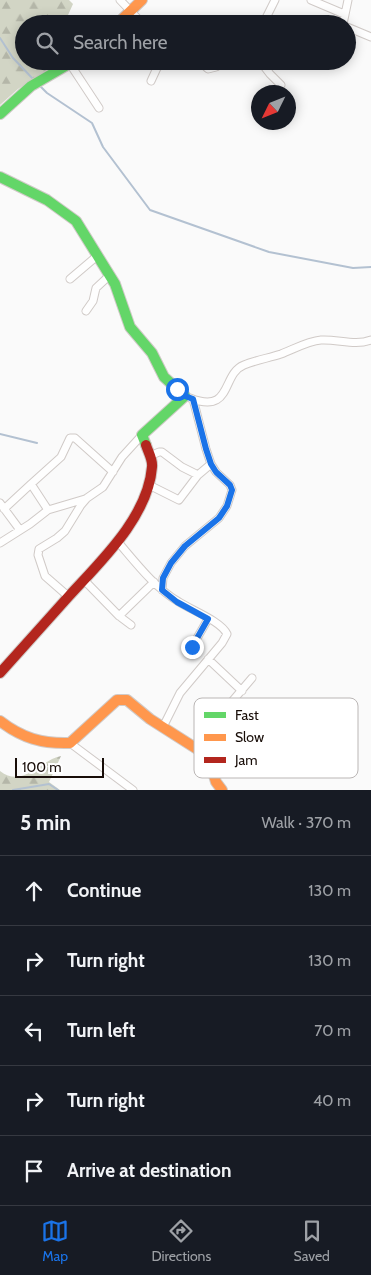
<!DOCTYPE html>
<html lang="en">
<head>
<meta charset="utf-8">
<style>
  :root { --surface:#171b24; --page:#242831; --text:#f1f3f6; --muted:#9ea1a6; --line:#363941; --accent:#1a73e8 }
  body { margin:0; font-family:Cabin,sans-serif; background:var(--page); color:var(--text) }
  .compass { position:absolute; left:251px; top:85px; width:45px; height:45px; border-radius:50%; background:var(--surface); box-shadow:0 2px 12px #0003; rotate:227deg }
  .scale { position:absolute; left:15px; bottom:12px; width:89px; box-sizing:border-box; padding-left:5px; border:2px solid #180d08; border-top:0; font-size:14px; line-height:18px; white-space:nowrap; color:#180d08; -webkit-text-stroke:4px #fff; paint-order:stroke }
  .stop { position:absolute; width:15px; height:15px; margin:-11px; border:4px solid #1a73e8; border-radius:50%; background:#fff }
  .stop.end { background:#1a73e8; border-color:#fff; box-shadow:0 1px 5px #0008 }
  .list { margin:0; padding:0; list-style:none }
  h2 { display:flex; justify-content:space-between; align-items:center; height:65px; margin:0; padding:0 20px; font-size:21px }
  h2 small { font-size:16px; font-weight:400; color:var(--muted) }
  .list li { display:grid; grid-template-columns:32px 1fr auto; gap:15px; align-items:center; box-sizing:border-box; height:70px; padding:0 20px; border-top:1px solid var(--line) }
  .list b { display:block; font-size:19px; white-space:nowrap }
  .list em { font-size:16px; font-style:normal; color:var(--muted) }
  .icon { flex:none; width:28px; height:28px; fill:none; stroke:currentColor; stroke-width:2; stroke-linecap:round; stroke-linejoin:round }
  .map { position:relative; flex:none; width:371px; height:790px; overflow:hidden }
  .search { position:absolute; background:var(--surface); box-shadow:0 2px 12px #0003; left:15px; right:15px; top:15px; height:55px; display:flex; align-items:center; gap:12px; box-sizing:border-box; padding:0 18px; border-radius:28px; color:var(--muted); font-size:19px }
  .sheet { height:415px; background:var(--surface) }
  nav { display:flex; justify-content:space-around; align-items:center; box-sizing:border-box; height:70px; border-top:1px solid var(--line); background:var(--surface); font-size:14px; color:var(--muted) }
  nav a { display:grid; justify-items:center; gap:2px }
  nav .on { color:var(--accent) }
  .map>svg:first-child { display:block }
  .forest { fill:url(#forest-firs) }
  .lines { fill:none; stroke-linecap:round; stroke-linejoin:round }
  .stream { stroke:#b3c1d1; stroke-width:2 }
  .street-casing { stroke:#d0cac7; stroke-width:9 }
  .fast-casing { stroke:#d0cac7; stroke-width:12 }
  .slow-casing { stroke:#d0cac7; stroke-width:12 }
  .jam-casing { stroke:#d0cac7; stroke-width:12 }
  .street { stroke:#fefefe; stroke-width:7 }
  .fast { stroke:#63d668; stroke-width:10 }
  .slow { stroke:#ff974d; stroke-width:10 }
  .jam { stroke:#b3261e; stroke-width:10 }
  .route { stroke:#1a73e8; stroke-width:6 }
  .key { fill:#fff; stroke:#bab6b5; stroke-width:1 }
  .key-label { font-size:14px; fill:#180d08 }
</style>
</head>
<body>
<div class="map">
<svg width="371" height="790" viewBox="0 0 371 790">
  <defs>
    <pattern id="forest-firs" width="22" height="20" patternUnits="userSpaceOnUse" patternTransform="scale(1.25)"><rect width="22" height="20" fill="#d2d5c5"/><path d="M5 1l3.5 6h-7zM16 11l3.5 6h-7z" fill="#b4b6a8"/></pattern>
  </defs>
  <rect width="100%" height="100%" fill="#fafafa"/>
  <path class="forest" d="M 0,0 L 69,0 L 73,4 L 64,24 L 24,24 L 24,61 L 43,61 L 47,70 L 18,89 L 0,105 Z
    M 61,756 L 49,782 L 60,790 L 0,790 L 0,771 C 23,789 40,760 61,756 Z"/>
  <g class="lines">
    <path class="stream" d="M 0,38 L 13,58 L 34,80
      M 39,85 L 47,93 L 92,123 L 103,147 L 150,210 L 269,252 L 353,268 L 371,267
      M 0,434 L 37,443
      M 13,790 L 49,784 L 58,790"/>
    <defs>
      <path id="street" d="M 120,0 L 143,24
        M 311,0 L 344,14
        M 162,24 L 168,20 L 174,24
        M 263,24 L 275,0
        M 343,24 L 348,0
        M 347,27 L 371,37
        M 199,61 L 208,69 L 216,67 L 225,61
        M 260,61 L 270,74 L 281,85
        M 70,64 L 99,108
        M 151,81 L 157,68 L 163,61
        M 70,279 L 97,256
        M 86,311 L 93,301 L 96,288 L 110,275
        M 190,398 C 233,415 221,374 244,365 C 256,360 269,358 281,354 C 294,349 308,341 321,340 C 338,339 355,346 371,340
        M 150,456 L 159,452 L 162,452 L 182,467 L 198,475 L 211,464
        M 149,485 L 179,500 L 198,475
        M 0,503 L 20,530
        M 4,509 L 31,484
        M 48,510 L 31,484 L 61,457 L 70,438 L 75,438 L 113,472
        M 118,542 C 136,563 155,588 179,602 C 191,610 221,621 227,634 L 222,643 L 180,693 L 163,727
        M 0,543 L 30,524 L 48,510 L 85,499
        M 84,580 L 119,616 L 154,582
        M 162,590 L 163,578 L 171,563 L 185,546 L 219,518 L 227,506 L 232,490 L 230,485 L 216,472 L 211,464 L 206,449 L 193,399
        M 69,597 L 45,576 L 38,555 L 39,549 L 57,538 L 65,531 L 81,505 L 87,498 L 103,487 L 122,457 L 142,435
        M 119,616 L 131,625
        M 192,647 L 208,619
        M 208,659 L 242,691
        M 70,743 L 133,790
        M 194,746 L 252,678"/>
      <path id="fast" d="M 0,114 L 31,86 L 74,61
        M 0,177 L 47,200 L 76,221 L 115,284 L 130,327 L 152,353 L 164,377 L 185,396 L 142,435 L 146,445"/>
      <path id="slow" d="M 117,24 L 142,0
        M 0,721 C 22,738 42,744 70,743 L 117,700 L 127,700 L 150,719 L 208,756 L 216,782 L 222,790"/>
      <path id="jam" d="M 0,673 C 23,647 46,622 69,596 C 101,561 148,517 152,467 C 153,459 148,452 146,445"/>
    </defs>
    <use href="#street" class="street-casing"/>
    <use href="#fast" class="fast-casing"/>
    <use href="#slow" class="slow-casing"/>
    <use href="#jam" class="jam-casing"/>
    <use href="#street" class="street"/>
    <use href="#fast" class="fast"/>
    <use href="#slow" class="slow"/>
    <use href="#jam" class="jam"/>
  </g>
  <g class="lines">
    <path class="route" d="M 177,389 L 185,396 L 193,399 L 206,449 L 211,464 L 216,472 L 230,485 L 232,490 L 227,506 L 219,518 L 185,546 L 171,563 L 163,578 L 162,590 L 177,602 L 208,619 L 192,647"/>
  </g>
  <rect x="194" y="698" width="164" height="80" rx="8" class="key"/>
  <rect x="204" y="712" width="22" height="6" fill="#63d668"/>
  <rect x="204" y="734" width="22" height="7" fill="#ff974d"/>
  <rect x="204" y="757" width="22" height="6" fill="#b3261e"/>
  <g class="key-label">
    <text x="235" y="720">Fast</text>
    <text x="235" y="742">Slow</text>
    <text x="235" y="765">Jam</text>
  </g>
</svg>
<svg class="compass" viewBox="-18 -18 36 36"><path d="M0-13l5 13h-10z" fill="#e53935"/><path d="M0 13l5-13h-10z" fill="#9ea1a6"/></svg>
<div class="scale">100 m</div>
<div class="stop" style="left:177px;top:389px"></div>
<div class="stop end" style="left:192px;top:647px"></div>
<div class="search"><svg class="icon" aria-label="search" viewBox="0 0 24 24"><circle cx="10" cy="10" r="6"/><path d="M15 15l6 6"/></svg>Search here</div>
</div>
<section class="sheet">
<h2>5 min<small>Walk · 370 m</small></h2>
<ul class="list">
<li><svg class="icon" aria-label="ahead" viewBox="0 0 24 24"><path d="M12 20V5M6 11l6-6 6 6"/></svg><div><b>Continue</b></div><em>130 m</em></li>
<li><svg class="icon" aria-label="right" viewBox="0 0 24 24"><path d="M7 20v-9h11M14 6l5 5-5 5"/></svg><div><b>Turn right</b></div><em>130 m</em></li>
<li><svg class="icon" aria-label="left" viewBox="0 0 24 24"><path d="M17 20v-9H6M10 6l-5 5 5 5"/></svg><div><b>Turn left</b></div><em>70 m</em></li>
<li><svg class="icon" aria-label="right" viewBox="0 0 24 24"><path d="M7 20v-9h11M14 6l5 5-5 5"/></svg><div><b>Turn right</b></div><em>40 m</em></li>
<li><svg class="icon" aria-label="arrive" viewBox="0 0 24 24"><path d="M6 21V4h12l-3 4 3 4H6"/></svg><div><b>Arrive at destination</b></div></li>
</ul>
</section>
<nav>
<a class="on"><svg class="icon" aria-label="map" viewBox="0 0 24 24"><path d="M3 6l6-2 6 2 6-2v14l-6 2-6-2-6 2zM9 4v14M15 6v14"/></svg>Map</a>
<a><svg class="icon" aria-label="directions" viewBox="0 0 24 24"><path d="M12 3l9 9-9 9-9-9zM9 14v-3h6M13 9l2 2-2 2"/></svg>Directions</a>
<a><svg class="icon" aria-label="saved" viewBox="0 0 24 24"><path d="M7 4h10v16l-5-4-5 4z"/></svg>Saved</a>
</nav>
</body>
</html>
